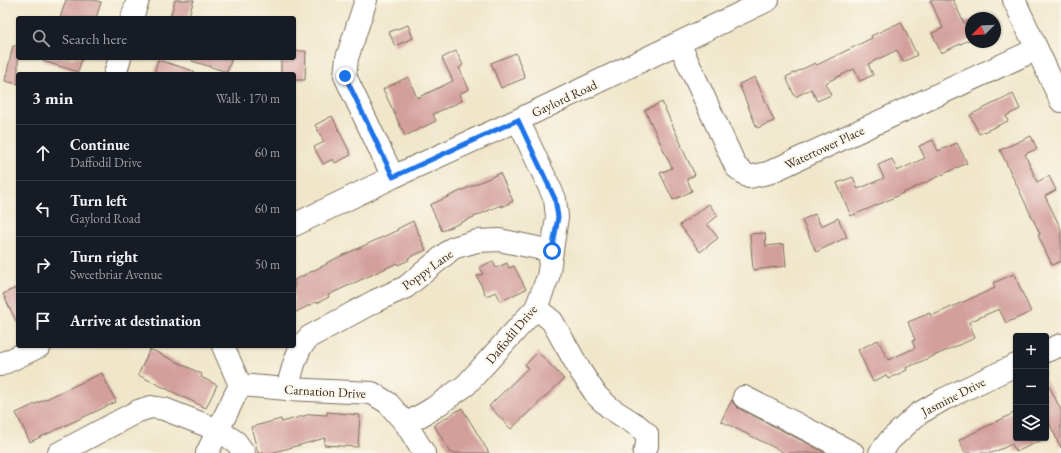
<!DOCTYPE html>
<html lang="en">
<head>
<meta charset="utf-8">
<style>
  :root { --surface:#171b24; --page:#20242c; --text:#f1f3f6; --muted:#9ea1a6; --line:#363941 }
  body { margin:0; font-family:"EB Garamond",serif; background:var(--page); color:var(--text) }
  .controls { position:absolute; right:12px; bottom:12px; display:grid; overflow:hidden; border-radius:4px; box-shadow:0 1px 3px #0004 }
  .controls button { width:36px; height:36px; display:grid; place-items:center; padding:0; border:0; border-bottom:1px solid var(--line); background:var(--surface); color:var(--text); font:20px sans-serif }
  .compass { position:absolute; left:965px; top:12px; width:36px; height:36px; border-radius:50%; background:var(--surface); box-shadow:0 1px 3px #0004; rotate:246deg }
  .stop { position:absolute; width:12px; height:12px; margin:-9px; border:3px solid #1a73e8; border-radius:50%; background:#fff }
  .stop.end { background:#1a73e8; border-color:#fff; box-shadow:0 1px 4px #0008 }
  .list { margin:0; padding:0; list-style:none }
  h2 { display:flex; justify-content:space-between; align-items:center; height:52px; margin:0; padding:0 16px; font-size:17px }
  h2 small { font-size:13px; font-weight:400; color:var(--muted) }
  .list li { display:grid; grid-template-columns:26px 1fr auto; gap:12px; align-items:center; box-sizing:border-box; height:56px; padding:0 16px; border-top:1px solid var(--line) }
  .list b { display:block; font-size:15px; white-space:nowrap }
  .list p { margin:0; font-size:13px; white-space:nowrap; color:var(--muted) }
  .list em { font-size:13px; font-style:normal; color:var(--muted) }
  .icon { flex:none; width:22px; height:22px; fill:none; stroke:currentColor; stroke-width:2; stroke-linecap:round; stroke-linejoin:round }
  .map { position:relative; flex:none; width:1061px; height:453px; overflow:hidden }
  .search { position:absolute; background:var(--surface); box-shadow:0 1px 3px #0004; left:16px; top:16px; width:280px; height:44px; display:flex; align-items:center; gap:10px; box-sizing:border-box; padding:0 14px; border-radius:4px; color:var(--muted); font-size:15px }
  .panel { position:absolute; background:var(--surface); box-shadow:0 1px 3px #0004; left:16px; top:72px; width:280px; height:276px; border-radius:4px }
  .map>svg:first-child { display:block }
  .building { fill:#d39f9b }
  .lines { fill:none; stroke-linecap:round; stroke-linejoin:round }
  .minor-casing { stroke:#7a6c5b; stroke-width:24 }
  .minor { stroke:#fff; stroke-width:22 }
  .route { stroke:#1a73e8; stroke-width:5 }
  .labels { text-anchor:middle; stroke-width:4; stroke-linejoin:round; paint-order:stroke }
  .street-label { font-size:13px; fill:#3b2a1e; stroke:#fbf7ec }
</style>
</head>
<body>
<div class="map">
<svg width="1061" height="453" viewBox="0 0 1061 453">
  <rect width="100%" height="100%" fill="#fbf7ec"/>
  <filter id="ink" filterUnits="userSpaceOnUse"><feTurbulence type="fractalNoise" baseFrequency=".025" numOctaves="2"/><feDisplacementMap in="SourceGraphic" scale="8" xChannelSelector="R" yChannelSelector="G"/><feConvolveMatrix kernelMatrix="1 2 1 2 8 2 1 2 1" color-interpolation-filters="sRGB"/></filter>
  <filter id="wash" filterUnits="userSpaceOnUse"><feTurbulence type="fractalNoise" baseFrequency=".012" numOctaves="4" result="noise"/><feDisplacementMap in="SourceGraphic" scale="16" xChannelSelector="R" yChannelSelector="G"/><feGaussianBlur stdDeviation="0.9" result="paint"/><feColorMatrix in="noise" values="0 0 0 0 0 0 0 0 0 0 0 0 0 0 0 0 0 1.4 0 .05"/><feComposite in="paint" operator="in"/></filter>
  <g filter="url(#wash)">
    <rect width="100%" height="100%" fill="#f0e7cb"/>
    <g id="blocks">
      <path class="building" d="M 66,0 L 93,0 L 101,2 L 96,18 L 60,18 Z
        M 175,0 L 194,0 L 188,18 L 170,18 Z
        M 930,0 L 953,0 L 964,23 L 971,19 L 971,39 L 941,53 L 932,33 L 943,28 Z
        M 901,22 L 917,55 L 903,62 L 897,50 L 868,64 L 873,75 L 860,81 L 854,69 L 825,83 L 831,95 L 817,101 L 811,89 L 795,97 L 786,77 L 815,63 L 817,65 L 872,38 L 871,36 Z
        M 408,25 L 413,38 L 395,46 L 389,32 Z
        M 13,46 L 18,46 L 18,84 L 5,81 Z
        M 294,51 L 306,51 L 305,80 L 294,80 L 294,74 L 281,74 L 281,58 L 294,58 Z
        M 456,51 L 463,65 L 459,68 L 469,89 L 459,94 L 462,101 L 433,114 L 436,121 L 405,136 L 383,89 L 408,77 L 417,98 L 453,81 L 442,58 Z
        M 516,53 L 525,78 L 501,88 L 491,63 Z
        M 44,58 L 82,58 L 78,72 L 43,61 Z
        M 193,58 L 232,58 L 227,72 L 192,61 Z
        M 158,60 L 194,71 L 194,74 L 154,74 Z
        M 755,77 L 774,121 L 757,128 L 739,84 Z
        M 1013,94 L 1020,109 L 1006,116 L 1008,121 L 979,134 L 970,115 Z
        M 662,102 L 682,146 L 681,146 L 695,175 L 687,179 L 692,191 L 673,200 L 660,173 L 672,168 L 645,110 Z
        M 332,116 L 351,155 L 335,163 L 333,159 L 323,164 L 314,147 L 324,142 L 315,125 Z
        M 1031,136 L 1037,149 L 1025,154 L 1037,182 L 1049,176 L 1056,190 L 1045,196 L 1061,229 L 1061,261 L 1052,265 L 1038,235 L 1040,234 L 1000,150 Z
        M 933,140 L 938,151 L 957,143 L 967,163 L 882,203 L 851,216 L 837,183 L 853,177 L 858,189 L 884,178 L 878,165 L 892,159 L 897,171 L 925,158 L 919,146 Z
        M 500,173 L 513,201 L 502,207 L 501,205 L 442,231 L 430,205 Z
        M 709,204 L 718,216 L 707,224 L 718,238 L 700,252 L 680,225 Z
        M 815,214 L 821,226 L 838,218 L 847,237 L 816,252 L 802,220 Z
        M 413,221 L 426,250 L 408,258 L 409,260 L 398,265 L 397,263 L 328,295 L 329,297 L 317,303 L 316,302 L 294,313 L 294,280 L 327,264 L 326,263 L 398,230 L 397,229 Z
        M 765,233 L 766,246 L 784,244 L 786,266 L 753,270 L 750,234 Z
        M 493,261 L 496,268 L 507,263 L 509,268 L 514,266 L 526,289 L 501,301 L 496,292 L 486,296 L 477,276 L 483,274 L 480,267 Z
        M 1014,274 L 1031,312 L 1006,323 L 999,309 L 969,322 L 975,338 L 906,368 L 907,370 L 888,379 L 886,375 L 873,382 L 858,350 L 878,340 L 888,360 L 915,348 L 912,341 L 915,340 L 908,322 L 930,313 L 931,316 L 995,288 L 993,283 Z
        M 18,287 L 18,325 L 3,294 Z
        M 150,349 L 202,374 L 201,377 L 217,385 L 206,408 L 138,375 Z
        M 538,352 L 564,379 L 511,429 L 489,406 L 528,368 L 525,365 Z
        M 102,373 L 116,402 L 30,442 L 16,413 Z
        M 1046,380 L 1061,410 L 1061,448 L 1046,416 Z
        M 732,400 L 734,404 L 738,408 L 826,453 L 785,453 L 721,421 Z
        M 462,408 L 489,453 L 451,453 L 434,425 Z
        M 327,412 L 360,415 L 358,447 L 324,445 L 325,438 L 271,453 L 258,453 L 251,427 L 281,419 L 282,422 L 311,414 L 327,415 Z
        M 1016,412 L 1016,438 L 1046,438 L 1016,452 L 1012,444 L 992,453 L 965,453 L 959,440 Z"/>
    </g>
  </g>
  <g filter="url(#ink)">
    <use href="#blocks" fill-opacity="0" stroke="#7a6c5b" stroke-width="1"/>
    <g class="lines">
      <defs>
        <path id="minor" d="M 366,0 L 347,58 L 345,76 L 393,177
          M 1014,0 L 1061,101
          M 132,18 L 138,0
          M 679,43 L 736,167 L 749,177 L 768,173 L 1037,49
          M 115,74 L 120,58
          M 294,225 L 393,177 L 518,120 L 768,0
          M 536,308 L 552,321 L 581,372 L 597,396 L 610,408 L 638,426 L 647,434 L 647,446 L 644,453
          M 223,346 L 240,385 L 287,389 L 372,393 L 388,403 L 406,424 L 424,453
          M 1046,351 L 1061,345
          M 0,365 L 40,346
          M 287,389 L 294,364 L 300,348 L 309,337 L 375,301 L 406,287 L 453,248 L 477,241 L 499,240 L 552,251
          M 744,397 L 853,453
          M 406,424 L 432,409 L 466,385 L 536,308 L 548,277 L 557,217 L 555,199 L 518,120
          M 59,453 L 138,411 L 151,407 L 164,409 L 218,430 L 236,442 L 244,453
          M 207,453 L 240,385
          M 880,453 L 890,440 L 918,414 L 944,399 L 1016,365"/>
      </defs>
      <use href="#minor" class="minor-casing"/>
      <use href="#minor" class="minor"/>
    </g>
  </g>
  <g class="lines" filter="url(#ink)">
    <path class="route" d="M 345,76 L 393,177 L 518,120 L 555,199 L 558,217 L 552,251"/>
  </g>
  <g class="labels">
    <g class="street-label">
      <text transform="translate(564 98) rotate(-25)" y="5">Gaylord Road</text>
      <text transform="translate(824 147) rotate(-25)" y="5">Watertower Place</text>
      <text transform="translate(427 269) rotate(-36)" y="5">Poppy Lane</text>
      <text transform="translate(511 334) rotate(-50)" y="5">Daffodil Drive</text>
      <text transform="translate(325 391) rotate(3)" y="5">Carnation Drive</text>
      <text transform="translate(953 396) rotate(-27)" y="5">Jasmine Drive</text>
    </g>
  </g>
</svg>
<div class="controls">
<button>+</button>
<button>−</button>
<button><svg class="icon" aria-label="layers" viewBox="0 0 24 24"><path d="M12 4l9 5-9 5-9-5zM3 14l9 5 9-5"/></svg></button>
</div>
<svg class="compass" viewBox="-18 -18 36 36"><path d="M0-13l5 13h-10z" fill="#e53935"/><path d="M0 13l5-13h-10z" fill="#9ea1a6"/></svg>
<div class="stop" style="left:552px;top:251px"></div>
<div class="stop end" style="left:345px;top:76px"></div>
<div class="search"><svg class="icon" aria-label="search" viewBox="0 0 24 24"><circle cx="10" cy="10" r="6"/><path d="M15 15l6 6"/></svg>Search here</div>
<section class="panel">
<h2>3 min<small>Walk · 170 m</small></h2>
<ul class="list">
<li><svg class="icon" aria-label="ahead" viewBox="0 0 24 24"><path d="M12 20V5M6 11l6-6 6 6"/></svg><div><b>Continue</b><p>Daffodil Drive</p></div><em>60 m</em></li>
<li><svg class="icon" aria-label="left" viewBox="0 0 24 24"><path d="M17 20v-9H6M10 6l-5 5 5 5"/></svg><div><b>Turn left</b><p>Gaylord Road</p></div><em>60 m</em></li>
<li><svg class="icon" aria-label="right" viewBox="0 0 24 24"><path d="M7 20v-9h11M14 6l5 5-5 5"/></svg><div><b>Turn right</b><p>Sweetbriar Avenue</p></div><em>50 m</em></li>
<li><svg class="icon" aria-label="arrive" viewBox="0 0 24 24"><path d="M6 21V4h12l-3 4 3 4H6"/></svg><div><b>Arrive at destination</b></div></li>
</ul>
</section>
</div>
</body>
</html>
